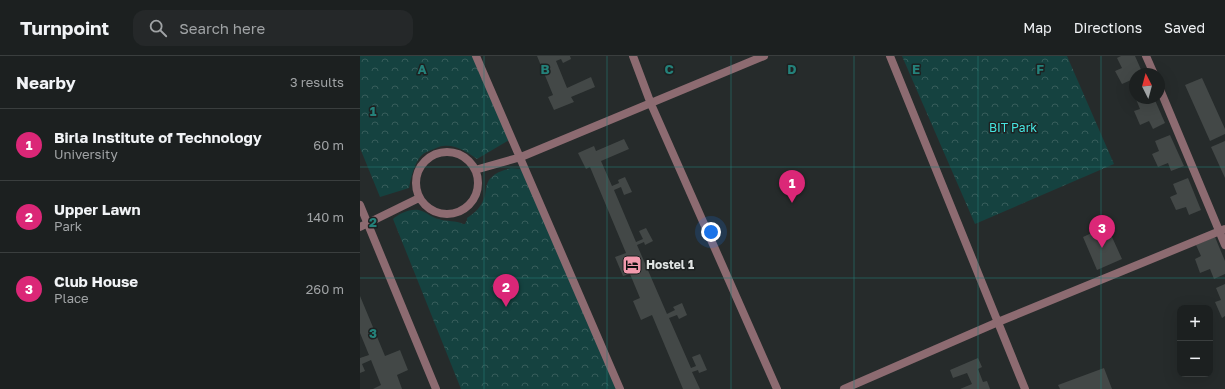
<!DOCTYPE html>
<html lang="en">
<head>
<meta charset="utf-8">
<style>
  :root { --surface:#1c2020; --page:#252829; --text:#f1f3f6; --muted:#a0a3a5; --line:#3a3e3e; --accent:#db2777 }
  body { margin:0; font-family:"Golos Text",sans-serif; background:var(--page); color:var(--text) }
  .controls { position:absolute; right:12px; bottom:12px; display:grid; overflow:hidden; border-radius:8px; box-shadow:0 4px 16px #0002 }
  .controls button { width:36px; height:36px; display:grid; place-items:center; padding:0; border:0; border-bottom:1px solid var(--line); background:var(--surface); color:var(--text); font:20px sans-serif }
  .compass { position:absolute; left:769px; top:12px; width:36px; height:36px; border-radius:50%; background:var(--surface); box-shadow:0 4px 16px #0002; rotate:354deg }
  .you { position:absolute; left:351px; top:176px; width:14px; height:14px; margin:-10px; border:3px solid #fff; border-radius:50%; background:#1a73e8; box-shadow:0 0 0 6px #1a73e833 }
  .badge { display:grid; place-items:center; width:26px; height:26px; border-radius:50%; background:var(--accent); color:#fff; font-size:13px; font-weight:700 }
  .pin { position:absolute; translate:-50% -33px; filter:drop-shadow(0 1px 2px #0008) }
  .pin::after { content:''; position:absolute; top:21px; width:14px; height:12px; background:inherit; clip-path:polygon(0 0,100% 0,50% 100%) }
  .list { margin:0; padding:0; list-style:none }
  h2 { display:flex; justify-content:space-between; align-items:center; height:52px; margin:0; padding:0 16px; font-size:17px }
  h2 small { font-size:13px; font-weight:400; color:var(--muted) }
  .list li { display:grid; grid-template-columns:26px 1fr auto; gap:12px; align-items:center; box-sizing:border-box; height:72px; padding:0 16px; border-top:1px solid var(--line) }
  .list b { display:block; font-size:15px; white-space:nowrap }
  .list p { margin:0; font-size:13px; white-space:nowrap; color:var(--muted) }
  .list em { font-size:13px; font-style:normal; color:var(--muted) }
  .icon { flex:none; width:22px; height:22px; fill:none; stroke:currentColor; stroke-width:2; stroke-linecap:round; stroke-linejoin:round }
  .map { position:relative; flex:none; width:865px; height:333px; overflow:hidden }
  header { display:flex; align-items:center; gap:24px; box-sizing:border-box; height:56px; padding:0 20px; background:var(--surface); border-bottom:1px solid var(--line) }
  header strong { font-size:19px }
  nav { display:flex; gap:22px; margin-inline-start:auto; font-size:14px }
  .search { width:280px; height:36px; background:var(--page); display:flex; align-items:center; gap:10px; box-sizing:border-box; padding:0 14px; border-radius:12px; color:var(--muted); font-size:15px }
  main { display:flex }
  aside { flex:1; background:var(--surface) }
  .map>svg:first-child { display:block }
  .park { fill:url(#park-crowns) }
  .building { fill:#434847 }
  .lines { fill:none; stroke-linecap:round; stroke-linejoin:round }
  .street { stroke:#8d6b71; stroke-width:8 }
  .grid { fill:none; stroke:#24817a; stroke-width:1; stroke-opacity:0.55 }
  .labels { text-anchor:middle; stroke-width:3; stroke-linejoin:round; paint-order:stroke }
  .park-label { font-size:12px; fill:#45e5e0; stroke:#1d2121 }
  .poi-label { font-size:12px; font-weight:bold; fill:#e0e4e3; stroke:#1d2121; text-anchor:start }
  .grid-label { font-size:13px; text-anchor:middle; font-weight:bold; fill:#24817a; stroke:#1d2121; stroke-width:3; stroke-linejoin:round; paint-order:stroke }
</style>
</head>
<body>
<header>
<strong>Turnpoint</strong>
<div class="search"><svg class="icon" aria-label="search" viewBox="0 0 24 24"><circle cx="10" cy="10" r="6"/><path d="M15 15l6 6"/></svg>Search here</div>
<nav><a>Map</a><a>Directions</a><a>Saved</a></nav>
</header>
<main>
<aside>
<h2>Nearby<small>3 results</small></h2>
<ul class="list">
<li><span class="badge">1</span><div><b>Birla Institute of Technology</b><p>University</p></div><em>60 m</em></li>
<li><span class="badge">2</span><div><b>Upper Lawn</b><p>Park</p></div><em>140 m</em></li>
<li><span class="badge">3</span><div><b>Club House</b><p>Place</p></div><em>260 m</em></li>
</ul>
</aside>
<div class="map">
<svg width="865" height="333" viewBox="0 0 865 333">
  <defs>
    <pattern id="park-crowns" width="20" height="18" patternUnits="userSpaceOnUse"><rect width="20" height="18" fill="#154240"/><path d="M2 6a3 3 0 1 1 6 0M12 15a3 3 0 1 1 6 0" fill="none" stroke="#375d5b"/></pattern>
  </defs>
  <rect width="100%" height="100%" fill="#262b2b"/>
  <path class="park" d="M 0,0 L 117,0 L 151,83 L 117,103 C 109,97 95,88 83,90 C 80,90 77,92 74,93 C 71,94 66,96 63,98 C 54,106 51,122 49,132 L 20,141 L 0,92 Z
    M 542,0 L 707,0 L 754,108 L 615,168 Z
    M 151,112 L 161,113 L 259,333 L 101,333 L 33,163 C 39,157 53,151 62,155 C 68,157 72,162 79,163 C 87,166 96,164 103,168 L 105,168 L 107,164 L 107,162 C 115,157 122,150 125,140 C 126,132 126,125 133,120 C 137,116 145,114 151,112 Z"/>
  <path class="building" d="M 177,0 L 210,0 L 211,3 L 203,7 L 201,3 L 196,5 L 207,32 L 231,21 L 235,31 L 211,41 L 214,46 L 194,54 L 188,41 L 193,39 Z
    M 761,0 L 775,0 L 783,18 L 775,18 L 775,31 L 771,24 L 762,28 L 755,15 L 762,12 L 757,2 Z
    M 842,22 L 865,73 L 865,78 L 850,85 L 825,29 Z
    M 777,42 L 794,42 L 805,67 L 793,73 L 789,65 L 780,69 L 774,55 L 780,53 L 776,43 Z
    M 810,79 L 824,110 L 811,115 L 808,107 L 798,111 L 792,98 L 799,95 L 795,85 Z
    M 264,83 L 269,93 L 241,105 L 252,130 L 259,127 L 258,124 L 265,121 L 272,136 L 264,139 L 261,131 L 254,134 L 276,186 L 283,183 L 279,175 L 286,172 L 293,185 L 285,189 L 284,186 L 277,189 L 307,258 L 315,254 L 313,251 L 322,247 L 327,259 L 319,263 L 317,259 L 309,262 L 331,312 L 336,310 L 332,301 L 340,298 L 347,314 L 339,317 L 338,314 L 332,316 L 340,333 L 323,333 L 292,259 L 281,264 L 273,245 L 280,242 L 270,218 L 263,220 L 255,201 L 266,197 L 230,111 L 226,113 L 218,97 L 234,90 L 236,95 Z
    M 865,85 L 865,122 L 851,91 Z
    M 828,122 L 841,154 L 829,159 L 826,151 L 816,154 L 810,141 L 817,138 L 813,128 Z
    M 747,170 L 762,203 L 737,214 L 723,181 Z
    M 855,181 L 865,205 L 865,218 L 854,223 L 850,213 L 840,217 L 835,203 L 841,200 L 836,189 Z
    M 865,228 L 865,260 L 862,262 L 855,246 L 861,244 L 856,232 Z
    M 0,240 L 25,300 L 40,294 L 48,314 L 37,319 L 42,333 L 13,333 L 21,329 L 11,304 L 2,308 L 5,315 L 0,317 L 0,302 L 9,299 L 0,277 Z
    M 618,302 L 622,311 L 618,313 L 623,326 L 627,325 L 630,333 L 600,333 L 612,328 L 607,317 L 593,322 L 590,314 Z
    M 744,312 L 752,333 L 700,333 L 698,329 Z"/>
  <g class="lines">
    <path class="street" d="M 116,0 L 260,333
      M 273,0 L 291,48 L 417,333
      M 530,0 L 665,333
      M 786,0 L 794,18
      M 799,31 L 865,189
      M56 127a31 31 0 1 1 62 0a31 31 0 1 1-62 0Z
      M 115,114 L 161,101 L 404,0
      M 0,149 L 76,333
      M 0,171 L 59,142
      M 484,333 L 638,266 L 865,173"/>
  </g>
  <path class="grid" d="M 124,0 L 124,333M 247,0 L 247,333M 371,0 L 371,333M 494,0 L 494,333M 618,0 L 618,333M 741,0 L 741,333M 0,111 L 865,111M 0,222 L 865,222"/>
  <defs>
    <symbol id="hotel-square" viewBox="-11 -11 22 22"><rect x="-9" y="-9" width="18" height="18" rx="4" fill="#f29aad" stroke="#1d2121"/><path d="M-6-4.5h1.5V1H6V5H4.5V3h-9V5H-6ZM-4 0a1.8 1.8 0 1 1 3.6 0ZM.5 0V-2.5h3Q6-2.5 6 0Z" fill="#111"/></symbol>
  </defs>
  <g fill-rule="evenodd">
    <use href="#hotel-square" x="261" y="198" width="22" height="22"/>
  </g>
  <g class="labels">
    <g class="park-label">
      <text x="653" y="76">BIT Park</text>
    </g>
    <g class="poi-label">
      <text x="286" y="213">Hostel 1</text>
    </g>
  </g>
  <g class="grid-label">
    <text x="62" y="18">A</text>
    <text x="185" y="18">B</text>
    <text x="309" y="18">C</text>
    <text x="432" y="18">D</text>
    <text x="556" y="18">E</text>
    <text x="680" y="18">F</text>
    <text x="13" y="60">1</text>
    <text x="13" y="171">2</text>
    <text x="13" y="282">3</text>
  </g>
</svg>
<div class="controls">
<button>+</button>
<button>−</button>
</div>
<svg class="compass" viewBox="-18 -18 36 36"><path d="M0-13l5 13h-10z" fill="#e53935"/><path d="M0 13l5-13h-10z" fill="#a0a3a5"/></svg>
<div class="you"></div>
<div class="pin badge" style="left:432px;top:147px">1</div>
<div class="pin badge" style="left:146px;top:251px">2</div>
<div class="pin badge" style="left:742px;top:192px">3</div>
</div>
</main>
</body>
</html>
